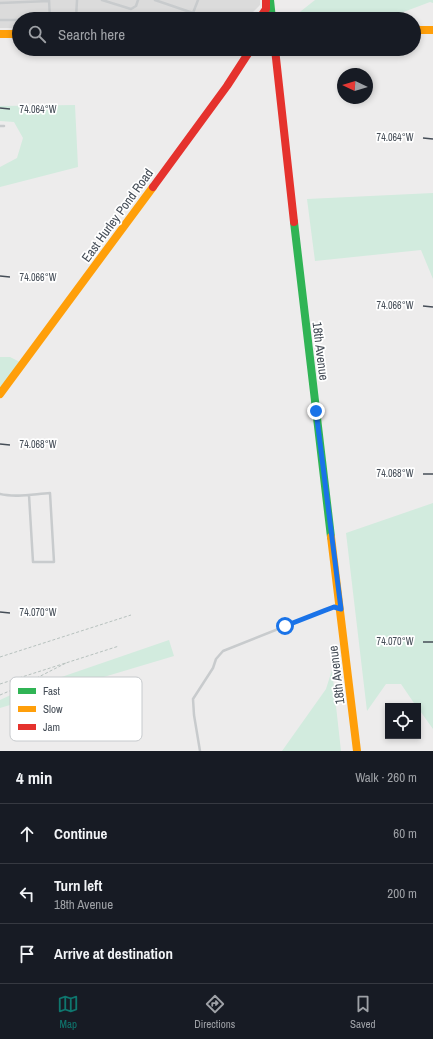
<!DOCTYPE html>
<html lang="en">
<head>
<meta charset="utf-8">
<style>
  :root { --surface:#171b24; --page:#242831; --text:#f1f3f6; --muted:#9ea1a6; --line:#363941; --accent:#0f766e }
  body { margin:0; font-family:"Archivo Narrow",sans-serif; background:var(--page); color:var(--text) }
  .controls { position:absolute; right:12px; bottom:12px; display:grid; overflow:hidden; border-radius:0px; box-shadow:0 2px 6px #0003 }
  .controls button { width:36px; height:36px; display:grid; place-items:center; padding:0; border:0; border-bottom:1px solid var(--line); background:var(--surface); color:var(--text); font:20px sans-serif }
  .compass { position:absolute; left:337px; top:68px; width:36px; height:36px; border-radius:50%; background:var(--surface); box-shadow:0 2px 6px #0003; rotate:274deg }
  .stop { position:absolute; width:12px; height:12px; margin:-9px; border:3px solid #1a73e8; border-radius:50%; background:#fff }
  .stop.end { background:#1a73e8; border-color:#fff; box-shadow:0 1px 4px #0008 }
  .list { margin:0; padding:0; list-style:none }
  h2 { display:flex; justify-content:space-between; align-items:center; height:52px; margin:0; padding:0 16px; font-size:17px }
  h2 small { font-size:13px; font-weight:400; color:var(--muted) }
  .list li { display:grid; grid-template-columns:26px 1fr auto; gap:12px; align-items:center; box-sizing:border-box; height:60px; padding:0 16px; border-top:1px solid var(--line) }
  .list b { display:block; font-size:15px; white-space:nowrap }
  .list p { margin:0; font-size:13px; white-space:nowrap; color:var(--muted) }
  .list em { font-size:13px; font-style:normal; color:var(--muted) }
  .icon { flex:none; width:22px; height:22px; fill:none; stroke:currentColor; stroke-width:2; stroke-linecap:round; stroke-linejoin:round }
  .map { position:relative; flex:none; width:433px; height:751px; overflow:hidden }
  .search { position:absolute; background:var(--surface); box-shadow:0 2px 6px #0003; left:12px; right:12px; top:12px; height:44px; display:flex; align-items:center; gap:10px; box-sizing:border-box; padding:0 14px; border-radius:22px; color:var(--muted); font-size:15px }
  .sheet { height:232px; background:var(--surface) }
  nav { display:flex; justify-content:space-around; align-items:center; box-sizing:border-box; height:56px; border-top:1px solid var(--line); background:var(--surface); font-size:11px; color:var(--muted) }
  nav a { display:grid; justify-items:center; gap:2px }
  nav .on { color:var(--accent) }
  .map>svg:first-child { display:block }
  .education { fill:#dbdbdb }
  .green { fill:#d2ebde }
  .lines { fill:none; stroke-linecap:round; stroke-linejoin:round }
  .path { stroke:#b7c1be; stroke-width:1; stroke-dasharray:3 2; stroke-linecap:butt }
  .lane { stroke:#c8cbcd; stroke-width:2.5 }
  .fast { stroke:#30b455; stroke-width:8 }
  .slow { stroke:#ff9f0a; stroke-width:8 }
  .jam { stroke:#e5322d; stroke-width:8 }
  .route { stroke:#1a73e8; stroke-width:5 }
  .ticks { fill:none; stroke:#454d57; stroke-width:1.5 }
  .labels { text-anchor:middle; stroke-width:3.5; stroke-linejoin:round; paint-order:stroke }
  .street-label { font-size:13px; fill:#454d57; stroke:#fff }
  .key { fill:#fff; stroke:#c7cacd; stroke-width:1 }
  .key-label { font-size:11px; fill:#454d57 }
  .ticks-label { font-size:10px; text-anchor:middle; fill:#454d57; stroke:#fff; stroke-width:3.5; stroke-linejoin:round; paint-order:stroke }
</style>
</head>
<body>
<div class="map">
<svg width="433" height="751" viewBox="0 0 433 751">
  <rect width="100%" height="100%" fill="#edecec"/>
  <path class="education" d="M 0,0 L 260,0 L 260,5 L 247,18 L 19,19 L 19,28 L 0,28 Z"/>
  <path class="green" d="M 315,0 L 433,0 L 433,3 L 430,2 L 385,19 L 291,19 Z
    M 75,105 L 78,167 L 0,187 L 0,167 L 17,158 L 23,138 L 14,122 L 0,121 L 0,106 Z
    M 433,193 L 433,279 L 421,250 L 315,261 L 307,199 Z
    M 0,357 L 10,357 L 24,364 L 0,397 Z
    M 433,503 L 433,729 L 418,708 L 418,706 L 416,706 L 401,684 L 386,684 L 367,711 L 346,533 Z
    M 169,640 L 174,656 L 0,708 L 0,700 L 15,693 Z
    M 332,670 L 341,751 L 282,751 L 326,689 Z"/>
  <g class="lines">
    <path class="path" d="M 0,657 L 131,615
      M 0,684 L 119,646
      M 0,695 L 19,687 L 66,663"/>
    <path class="lane" d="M 49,0 L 50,19
      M 102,0 L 131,9 L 136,6 L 138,0
      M 155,0 L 193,13
      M 0,3 L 49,1
      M 76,19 L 77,0
      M 194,19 L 193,13 L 198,0
      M 0,20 L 19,20
      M 0,126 L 4,126
      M 0,494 C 16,498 34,494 50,493 L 54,562 L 33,562 L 29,495
      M 200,751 L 194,715 L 193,699 L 213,668 L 216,659 L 223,651 L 326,610 L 334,607 L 338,608"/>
    <path class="fast" d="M 270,0 L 272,19
      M 294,222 L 331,537"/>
    <path class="slow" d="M 414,30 L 433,30
      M 0,34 L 19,34
      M 0,394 L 153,187
      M 331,537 L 357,751"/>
    <path class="jam" d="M 259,19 L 266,9 L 266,0
      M 275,49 L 294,222
      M 153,187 L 227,86 L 251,49"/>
  </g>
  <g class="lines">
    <path class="route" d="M 285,626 L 326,610 L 334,607 L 341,609 L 316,411"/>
  </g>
  <path class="ticks" d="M 0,108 L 10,109M 423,138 L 433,139M 0,276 L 10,277M 423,306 L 433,307M 0,444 L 10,445M 423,474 L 433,474M 0,612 L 10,613M 423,642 L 433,642"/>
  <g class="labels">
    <g class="street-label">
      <text transform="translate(117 215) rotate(-54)" y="5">East Hurley Pond Road</text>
      <text transform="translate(321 351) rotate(83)" y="5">18th Avenue</text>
      <text transform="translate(336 675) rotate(-97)" y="5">18th Avenue</text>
    </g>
  </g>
  <rect x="10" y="677" width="132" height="64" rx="6" class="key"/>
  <rect x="18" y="688" width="18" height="6" fill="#30b455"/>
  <rect x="18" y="706" width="18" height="6" fill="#ff9f0a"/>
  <rect x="18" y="724" width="18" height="6" fill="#e5322d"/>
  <g class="key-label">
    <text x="43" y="695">Fast</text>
    <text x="43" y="713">Slow</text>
    <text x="43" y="731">Jam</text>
  </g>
  <g class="ticks-label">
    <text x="38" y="113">74.064°W</text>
    <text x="395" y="141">74.064°W</text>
    <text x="38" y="281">74.066°W</text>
    <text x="395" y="309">74.066°W</text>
    <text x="38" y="448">74.068°W</text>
    <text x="395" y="477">74.068°W</text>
    <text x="38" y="616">74.070°W</text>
    <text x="395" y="645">74.070°W</text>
  </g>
</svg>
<div class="controls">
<button><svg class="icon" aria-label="locate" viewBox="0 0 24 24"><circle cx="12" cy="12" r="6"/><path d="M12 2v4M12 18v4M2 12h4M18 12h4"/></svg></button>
</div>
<svg class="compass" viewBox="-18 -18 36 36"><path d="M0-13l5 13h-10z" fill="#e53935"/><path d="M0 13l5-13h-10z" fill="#9ea1a6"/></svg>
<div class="stop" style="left:285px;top:626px"></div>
<div class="stop end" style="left:316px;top:411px"></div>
<div class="search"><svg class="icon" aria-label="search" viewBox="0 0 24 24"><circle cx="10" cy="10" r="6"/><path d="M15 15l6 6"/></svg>Search here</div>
</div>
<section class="sheet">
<h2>4 min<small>Walk · 260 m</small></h2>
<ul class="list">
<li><svg class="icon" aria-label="ahead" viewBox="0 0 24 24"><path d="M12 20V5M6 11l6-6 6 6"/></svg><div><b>Continue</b></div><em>60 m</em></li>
<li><svg class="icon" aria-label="left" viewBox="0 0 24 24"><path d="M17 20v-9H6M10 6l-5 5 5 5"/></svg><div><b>Turn left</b><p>18th Avenue</p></div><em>200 m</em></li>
<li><svg class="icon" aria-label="arrive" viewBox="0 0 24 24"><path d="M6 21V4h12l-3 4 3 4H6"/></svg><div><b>Arrive at destination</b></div></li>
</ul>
</section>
<nav>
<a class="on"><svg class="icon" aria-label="map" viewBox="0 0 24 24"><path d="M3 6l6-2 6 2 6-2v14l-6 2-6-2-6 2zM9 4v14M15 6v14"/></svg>Map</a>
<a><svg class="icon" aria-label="directions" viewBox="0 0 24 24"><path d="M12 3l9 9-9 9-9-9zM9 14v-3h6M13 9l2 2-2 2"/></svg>Directions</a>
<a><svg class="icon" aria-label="saved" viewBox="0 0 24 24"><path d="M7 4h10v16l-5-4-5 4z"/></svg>Saved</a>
</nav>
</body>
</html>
